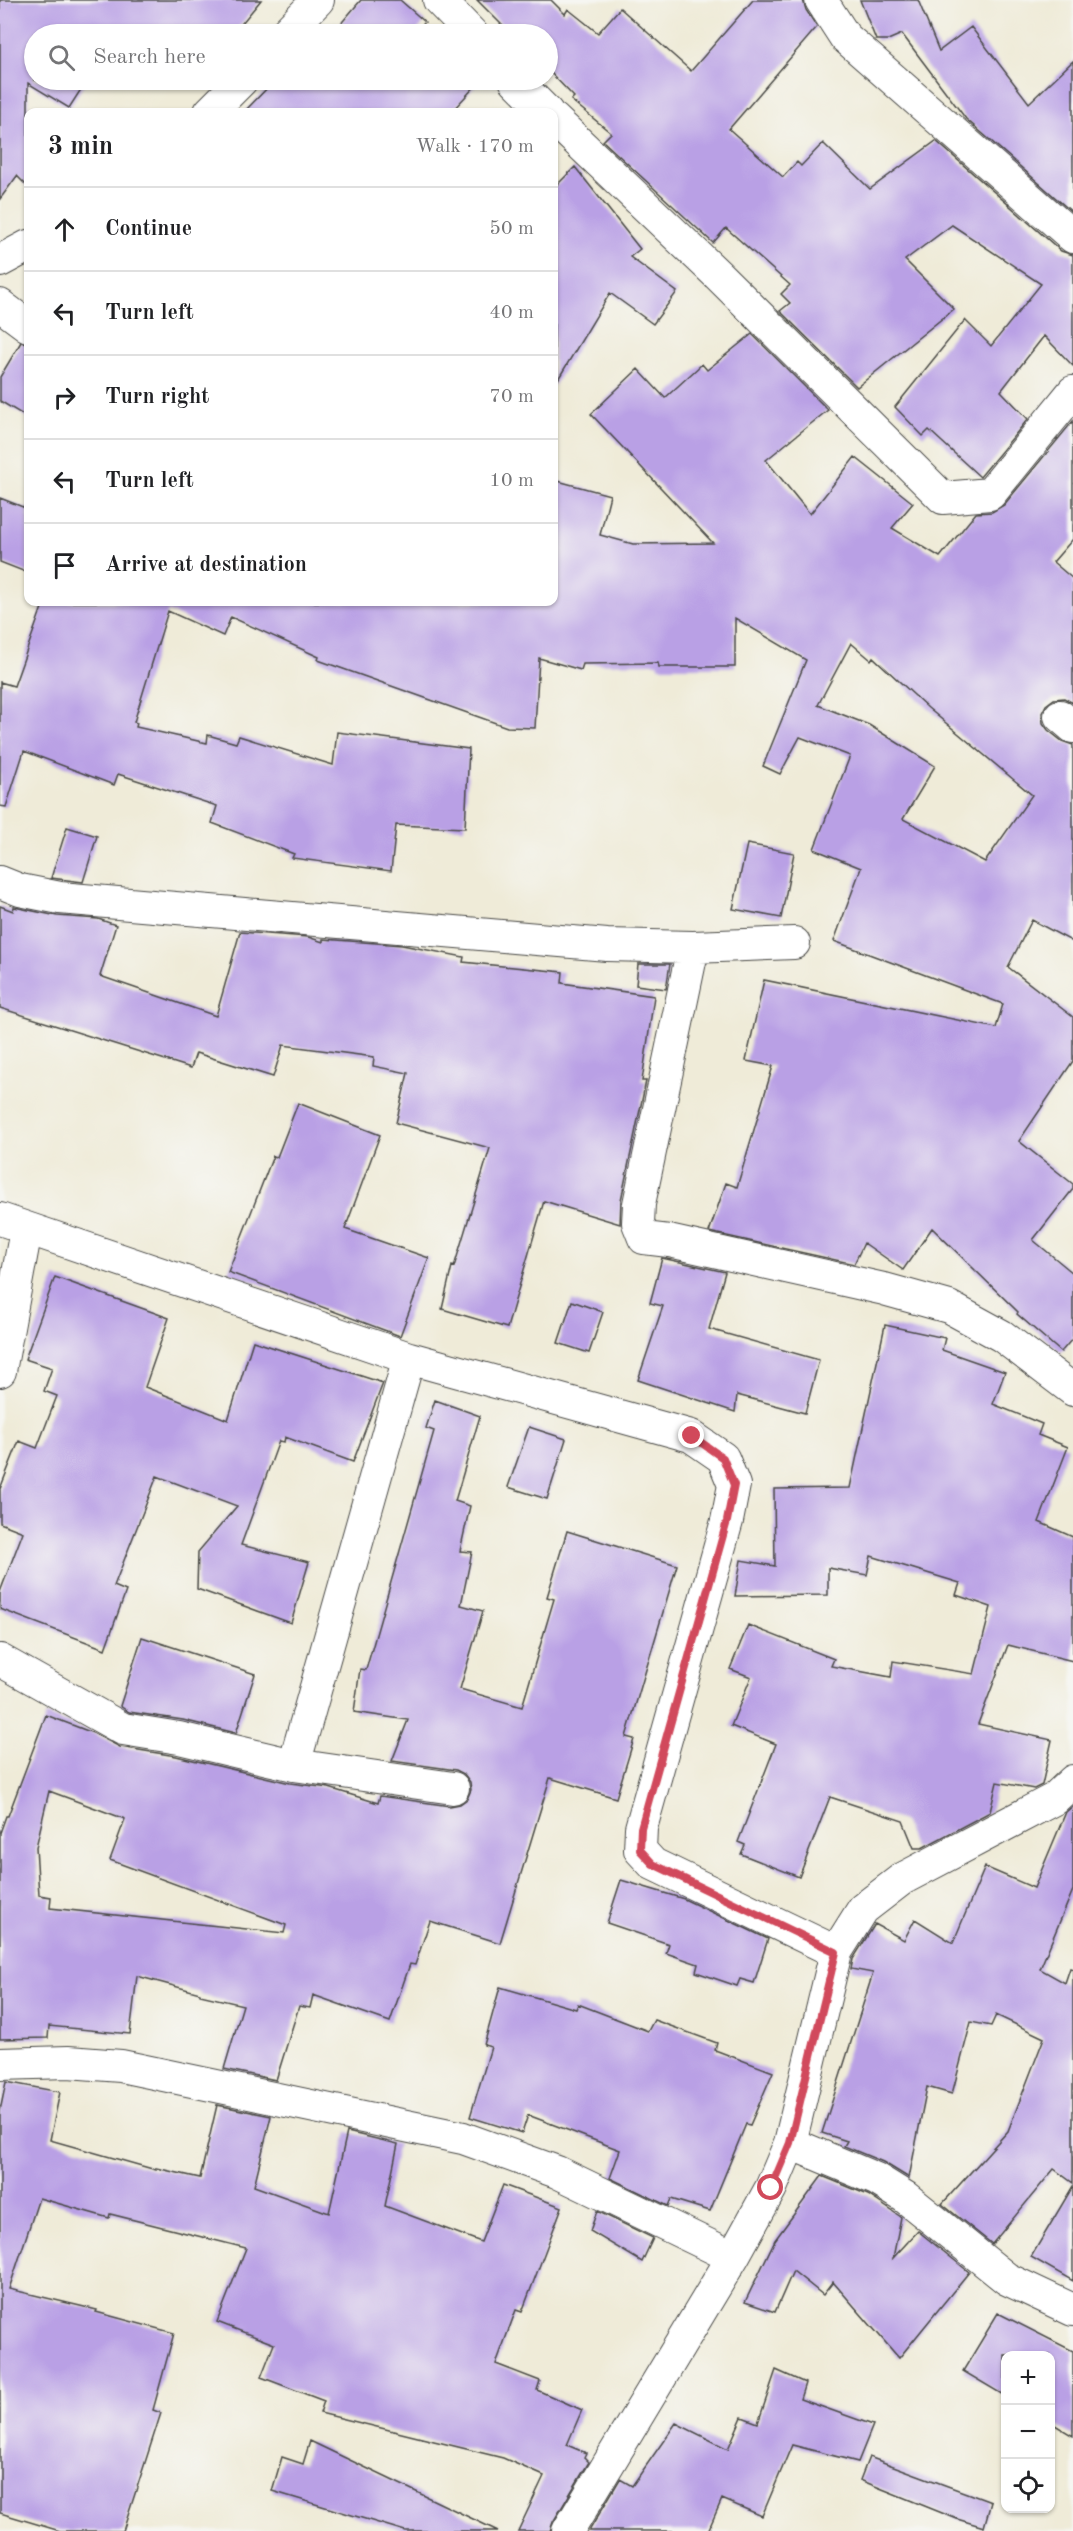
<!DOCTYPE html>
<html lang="en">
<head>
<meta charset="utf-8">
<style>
  :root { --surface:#fff; --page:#f2f2f2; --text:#202124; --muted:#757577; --line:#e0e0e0 }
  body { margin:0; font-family:"Old Standard TT",serif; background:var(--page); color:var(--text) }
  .controls { position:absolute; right:18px; bottom:18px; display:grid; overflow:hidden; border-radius:12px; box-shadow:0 2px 4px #0004 }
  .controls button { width:54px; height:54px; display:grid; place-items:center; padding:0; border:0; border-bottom:2px solid var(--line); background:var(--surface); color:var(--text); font:30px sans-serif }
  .stop { position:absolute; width:18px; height:18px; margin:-14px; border:4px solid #d1495b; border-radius:50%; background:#fff }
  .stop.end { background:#d1495b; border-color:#fff; box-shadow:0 2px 6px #0008 }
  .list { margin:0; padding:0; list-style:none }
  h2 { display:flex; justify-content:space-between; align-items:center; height:78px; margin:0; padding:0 24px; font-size:26px }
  h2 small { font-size:20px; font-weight:400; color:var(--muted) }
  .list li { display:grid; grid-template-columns:39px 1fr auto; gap:18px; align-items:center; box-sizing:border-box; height:84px; padding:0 24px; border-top:2px solid var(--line) }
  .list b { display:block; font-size:22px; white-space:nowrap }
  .list em { font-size:20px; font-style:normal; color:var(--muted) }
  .icon { flex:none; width:33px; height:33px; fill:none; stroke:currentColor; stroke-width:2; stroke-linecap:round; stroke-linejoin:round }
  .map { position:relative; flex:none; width:1073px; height:2531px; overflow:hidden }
  .search { position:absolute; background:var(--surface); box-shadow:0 2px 4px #0004; left:24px; top:24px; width:534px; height:66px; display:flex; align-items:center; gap:15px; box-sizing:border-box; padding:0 21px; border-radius:33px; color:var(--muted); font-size:22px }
  .panel { position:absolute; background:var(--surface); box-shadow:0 2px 4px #0004; left:24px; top:108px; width:534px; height:498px; border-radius:12px }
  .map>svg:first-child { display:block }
  .building { fill:#b9a0e5; fill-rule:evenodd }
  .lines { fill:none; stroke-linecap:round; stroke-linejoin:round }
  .street-casing { stroke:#484845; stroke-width:34 }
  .street { stroke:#fff; stroke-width:32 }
  .route { stroke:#d1495b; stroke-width:8 }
</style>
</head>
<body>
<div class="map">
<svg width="1073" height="2531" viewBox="0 0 1073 2531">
  <rect width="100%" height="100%" fill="#f6f6f2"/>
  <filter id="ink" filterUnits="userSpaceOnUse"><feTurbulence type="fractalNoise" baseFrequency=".0167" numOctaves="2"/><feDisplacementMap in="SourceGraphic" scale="12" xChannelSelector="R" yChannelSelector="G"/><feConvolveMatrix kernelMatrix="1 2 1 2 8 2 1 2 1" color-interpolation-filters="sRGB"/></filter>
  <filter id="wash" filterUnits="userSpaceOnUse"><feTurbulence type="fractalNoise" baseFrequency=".008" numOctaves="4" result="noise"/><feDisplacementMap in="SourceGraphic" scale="24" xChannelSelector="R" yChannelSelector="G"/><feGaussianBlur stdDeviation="1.35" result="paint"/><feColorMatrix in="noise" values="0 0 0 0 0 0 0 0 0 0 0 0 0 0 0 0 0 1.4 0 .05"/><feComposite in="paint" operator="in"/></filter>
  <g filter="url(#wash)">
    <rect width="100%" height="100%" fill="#efebd8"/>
    <g id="blocks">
      <path class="building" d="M 0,0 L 261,0 L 233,34 L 34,34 L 34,80 L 87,80 L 69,108 L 28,83 L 28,187 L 17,176 L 0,199 Z
        M 361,0 L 400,0 L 425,22 L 414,34 L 332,34 Z
        M 477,0 L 551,0 L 565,14 L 568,9 L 598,33 L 620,8 L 691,71 L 753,0 L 803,0 L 806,10 L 817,27 L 729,129 L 783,177 L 797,162 L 801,166 L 823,143 L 870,189 L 936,141 L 1061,251 L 1073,255 L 1073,366 L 1044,336 L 1001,391 L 1028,419 L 980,477 L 929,430 L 923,436 L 895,407 L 965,320 L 991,346 L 1041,284 L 952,225 L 905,260 L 954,309 L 857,387 L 780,311 L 790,303 L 781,294 L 790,285 L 726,228 L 713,243 L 603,141 L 611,133 L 571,100 L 574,97 L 548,70 L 548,34 L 511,34 Z
        M 860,0 L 918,0 L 939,51 L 971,27 L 1029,103 L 1073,61 L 1073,213 L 966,119 L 902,34 L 888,40 L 876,40 Z
        M 275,80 L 481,80 L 451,112 L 244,112 Z
        M 575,167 L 640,249 L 630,257 L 677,292 L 653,324 L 610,293 L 554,386 L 554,188 Z
        M 752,334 L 828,410 L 766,460 L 810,514 L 855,457 L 913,503 L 892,528 L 940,557 L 976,513 L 992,512 L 1004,505 L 1073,421 L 1073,539 L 1053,562 L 1073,579 L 1073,703 L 1064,698 L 1054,699 L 1046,705 L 1042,713 L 1043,723 L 1048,730 L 1062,741 L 1073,745 L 1073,942 L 1032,920 L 1008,967 L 1073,1017 L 1073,1061 L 1019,1141 L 1073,1184 L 1073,1189 L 1033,1240 L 1073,1273 L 1073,1338 L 1061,1352 L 1017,1314 L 1018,1312 L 932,1228 L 903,1270 L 864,1243 L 854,1264 L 709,1232 L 726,1183 L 737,1187 L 773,1066 L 746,1061 L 764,980 L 996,1028 L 1003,1004 L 834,941 L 861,868 L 814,849 L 850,756 L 800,737 L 780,774 L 763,766 L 806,660 L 735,618 L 735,667 L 659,667 L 658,663 L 583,664 L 581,670 L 539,658 L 535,728 L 507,727 L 318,660 L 319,657 L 231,617 L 223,636 L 168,611 L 134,722 L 137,723 L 136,727 L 207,743 L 208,735 L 236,743 L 239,736 L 333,765 L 337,732 L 469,749 L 465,828 L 396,825 L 391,871 L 292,858 L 294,854 L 212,823 L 217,806 L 118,774 L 114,785 L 24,751 L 6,807 L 0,806 L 0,682 L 14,686 L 44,602 L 554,602 L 554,480 L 610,495 L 600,535 L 633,544 L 713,543 L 591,414 L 638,369 L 665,398 L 702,364 L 707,370 ZM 851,643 L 871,660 L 873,657 L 928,708 L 1032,795 L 985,862 L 903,819 L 935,766 L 869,725 L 818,705 Z
        M 21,342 L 28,344 L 28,418 L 0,401 L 0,377 Z
        M 0,498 L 28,509 L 28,573 L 0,562 Z
        M 67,827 L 97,836 L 83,882 L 51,878 Z
        M 747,844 L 794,853 L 781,918 L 733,909 Z
        M 0,906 L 13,911 L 14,907 L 57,916 L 98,919 L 116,925 L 100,976 L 216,1016 L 240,932 L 308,937 L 323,942 L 323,939 L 402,945 L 464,957 L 463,962 L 563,972 L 562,983 L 654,996 L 642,1081 L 646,1081 L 621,1200 L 620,1224 L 544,1201 L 507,1328 L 442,1309 L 452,1266 L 454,1267 L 490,1148 L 396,1123 L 408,1073 L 373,1066 L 374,1057 L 283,1045 L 273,1077 L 196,1053 L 191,1068 L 0,1008 Z
        M 638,964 L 670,964 L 666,989 L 636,985 Z
        M 298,1103 L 380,1135 L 345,1229 L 429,1258 L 400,1336 L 228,1272 L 273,1156 L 277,1157 Z
        M 662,1258 L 725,1272 L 709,1329 L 819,1360 L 805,1413 L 737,1395 L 735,1412 L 638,1380 L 663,1306 L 650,1303 Z
        M 55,1277 L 169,1318 L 145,1387 L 228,1420 L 253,1341 L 383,1383 L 353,1462 L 285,1437 L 284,1442 L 279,1441 L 241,1545 L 309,1562 L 291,1623 L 197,1589 L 198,1552 L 237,1506 L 157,1476 L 114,1586 L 126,1591 L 105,1649 L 0,1609 L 0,1592 L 23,1532 L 0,1523 L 0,1489 L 19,1441 L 37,1448 L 57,1396 L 44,1391 L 52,1368 L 25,1359 Z
        M 572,1301 L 603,1312 L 589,1353 L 558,1343 Z
        M 885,1325 L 945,1338 L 942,1350 L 1005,1372 L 993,1404 L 1042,1424 L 1038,1435 L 1068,1447 L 1039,1522 L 1073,1537 L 1073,1661 L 1008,1645 L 978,1724 L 1052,1740 L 1042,1785 L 1034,1789 L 997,1782 L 990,1812 L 922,1848 L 914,1848 L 903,1821 L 830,1797 L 799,1877 L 741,1854 L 745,1845 L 738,1842 L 776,1744 L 731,1726 L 751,1677 L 730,1669 L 748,1625 L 834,1659 L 831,1666 L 891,1677 L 893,1661 L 974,1674 L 991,1607 L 956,1595 L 960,1583 L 871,1556 L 867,1575 L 828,1568 L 828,1595 L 735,1596 L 741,1560 L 775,1566 L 774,1489 L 850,1488 Z
        M 435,1400 L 480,1416 L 455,1501 L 470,1506 L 460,1551 L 472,1552 L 461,1605 L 483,1611 L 460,1689 L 522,1707 L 554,1599 L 547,1597 L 567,1531 L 677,1565 L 626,1737 L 634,1739 L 616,1798 L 550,1778 L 500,1943 L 430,1921 L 415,1965 L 410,1964 L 390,2022 L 313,1995 L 310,2008 L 299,2006 L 276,2080 L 224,2069 L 243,2005 L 200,1995 L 200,1993 L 137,1976 L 130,2034 L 49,2026 L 48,2038 L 0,2039 L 0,1833 L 6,1816 L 8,1816 L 46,1715 L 93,1733 L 120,1747 L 176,1756 L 290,1783 L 329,1788 L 378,1803 L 380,1796 L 450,1806 L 460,1804 L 467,1799 L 471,1790 L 470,1782 L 464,1774 L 456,1770 L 392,1761 L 408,1720 L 354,1712 L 360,1669 L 366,1670 L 434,1431 L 426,1428 ZM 49,1791 L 125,1819 L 110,1860 L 286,1925 L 284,1933 L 50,1908 L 51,1897 L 39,1895 L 36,1847 Z
        M 529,1427 L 566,1439 L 547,1499 L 508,1487 Z
        M 142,1637 L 255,1674 L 236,1733 L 183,1720 L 129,1712 L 120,1706 Z
        M 1073,1806 L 1073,1890 L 1040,1969 L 1065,1983 L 1070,1968 L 1073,1969 L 1073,2183 L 1054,2169 L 992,2244 L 942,2204 L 1008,2131 L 1044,2038 L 996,2015 L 991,2026 L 971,2022 L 952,2094 L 927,2087 L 909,2178 L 883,2162 L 844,2146 L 847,2141 L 822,2133 L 873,1973 L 851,1969 L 853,1959 L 875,1924 L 904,1940 L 915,1919 L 953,1943 L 985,1867 L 1034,1888 L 1066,1812 Z
        M 621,1880 L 684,1899 L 768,1939 L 754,1983 L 740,1979 L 737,1986 L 696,1972 L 698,1964 L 666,1953 L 669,1944 L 607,1923 Z
        M 500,1987 L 576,2009 L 578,2004 L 648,2031 L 654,2020 L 717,2043 L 715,2050 L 773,2072 L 750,2125 L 746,2124 L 710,2211 L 671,2199 L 668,2206 L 610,2178 L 620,2150 L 528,2115 L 522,2133 L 470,2117 L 491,2047 L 484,2045 Z
        M 6,2082 L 60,2092 L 50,2140 L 156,2170 L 156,2168 L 200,2178 L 217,2105 L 271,2116 L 254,2186 L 329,2213 L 347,2132 L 398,2144 L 385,2206 L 481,2242 L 503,2185 L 562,2207 L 522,2312 L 516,2310 L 496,2364 L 540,2381 L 537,2390 L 582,2410 L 567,2445 L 586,2453 L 584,2457 L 589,2462 L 553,2522 L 550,2531 L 518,2531 L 544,2476 L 503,2458 L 320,2413 L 324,2401 L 261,2377 L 274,2344 L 217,2322 L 246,2248 L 110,2214 L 109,2218 L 39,2198 L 9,2289 L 97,2310 L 96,2312 L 174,2333 L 153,2410 L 161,2413 L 123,2531 L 60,2531 L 0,2513 L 0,2111 Z
        M 822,2176 L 868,2195 L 901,2217 L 893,2258 L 918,2231 L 969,2272 L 899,2358 L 833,2282 L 823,2295 L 793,2271 L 775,2312 L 745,2302 L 775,2240 Z
        M 1073,2186 L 1073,2281 L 1031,2257 Z
        M 597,2211 L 653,2238 L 642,2262 L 590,2231 Z
        M 998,2313 L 1073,2351 L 1073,2436 L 1050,2422 L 1050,2355 L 1005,2355 L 1005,2396 L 963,2371 Z
        M 776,2370 L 805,2383 L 800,2399 L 873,2425 L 858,2462 L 792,2445 L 762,2516 L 722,2499 L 708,2531 L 589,2531 L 620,2479 L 632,2486 L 676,2423 L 728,2449 L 742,2417 L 758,2423 Z
        M 310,2441 L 498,2531 L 405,2531 L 272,2491 L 282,2457 L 303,2464 Z
        M 869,2457 L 991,2502 L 984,2527 L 957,2519 L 860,2480 Z"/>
    </g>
  </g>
  <g filter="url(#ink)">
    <use href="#blocks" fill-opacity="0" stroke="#484845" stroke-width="1.5"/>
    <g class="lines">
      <defs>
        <path id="street" d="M 439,0 L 472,34
          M 821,0 L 845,37 L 1073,237
          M 285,34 L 318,0
          M 515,80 L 547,112
          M 210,112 L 242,80
          M 554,119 L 718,275 L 943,498 L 990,494 L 1073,392
          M 0,261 L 28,246
          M 0,305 L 28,326
          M 1060,716 L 1073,727
          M 0,882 L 20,890 L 60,898 L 607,945 L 693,947 L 794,943
          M 693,947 L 639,1204 L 638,1223 L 644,1238 L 669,1241 L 884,1289 L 949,1307 L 1002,1336 L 1073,1390
          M 0,1219 L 409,1358 L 691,1436 L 723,1458 L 734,1485 L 727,1521 L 641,1828 L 640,1850 L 653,1864 L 836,1952
          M 0,1371 L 26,1230
          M 0,1660 L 123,1729 L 179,1738 L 294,1765 L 453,1788
          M 294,1765 L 409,1358
          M 0,2064 L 68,2062 L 121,2066 L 463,2138 L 557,2172 L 733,2257
          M 790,2143 L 876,2179 L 905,2197 L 1007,2279 L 1073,2310
          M 568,2531 L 733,2257 L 771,2188 L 790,2143 L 836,1952 L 863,1909 L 902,1879 L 1054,1799 L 1073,1781"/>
      </defs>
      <use href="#street" class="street-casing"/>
      <use href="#street" class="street"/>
    </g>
  </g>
  <g class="lines" filter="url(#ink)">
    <path class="route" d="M 692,1436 L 723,1458 L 734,1485 L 727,1521 L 641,1828 L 640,1850 L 653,1864 L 836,1952 L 790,2143 L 771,2188"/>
  </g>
</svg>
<div class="controls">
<button>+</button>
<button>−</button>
<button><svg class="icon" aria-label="locate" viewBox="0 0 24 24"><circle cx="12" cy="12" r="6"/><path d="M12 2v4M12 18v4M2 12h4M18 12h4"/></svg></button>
</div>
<div class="stop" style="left:771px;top:2188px"></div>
<div class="stop end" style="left:692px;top:1436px"></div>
<div class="search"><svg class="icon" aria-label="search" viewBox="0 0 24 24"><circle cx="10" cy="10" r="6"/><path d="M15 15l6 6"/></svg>Search here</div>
<section class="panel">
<h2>3 min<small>Walk · 170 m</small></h2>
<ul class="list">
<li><svg class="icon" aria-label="ahead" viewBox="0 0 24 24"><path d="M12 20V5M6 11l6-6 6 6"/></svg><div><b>Continue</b></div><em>50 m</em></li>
<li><svg class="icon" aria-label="left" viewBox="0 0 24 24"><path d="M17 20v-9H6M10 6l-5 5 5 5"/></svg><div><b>Turn left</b></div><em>40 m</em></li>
<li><svg class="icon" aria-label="right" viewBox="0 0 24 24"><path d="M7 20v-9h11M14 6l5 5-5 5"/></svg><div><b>Turn right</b></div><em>70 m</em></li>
<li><svg class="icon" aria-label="left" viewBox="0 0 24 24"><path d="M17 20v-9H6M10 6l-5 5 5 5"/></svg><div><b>Turn left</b></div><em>10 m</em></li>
<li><svg class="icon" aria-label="arrive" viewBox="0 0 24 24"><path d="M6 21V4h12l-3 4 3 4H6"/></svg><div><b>Arrive at destination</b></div></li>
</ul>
</section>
</div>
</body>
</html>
